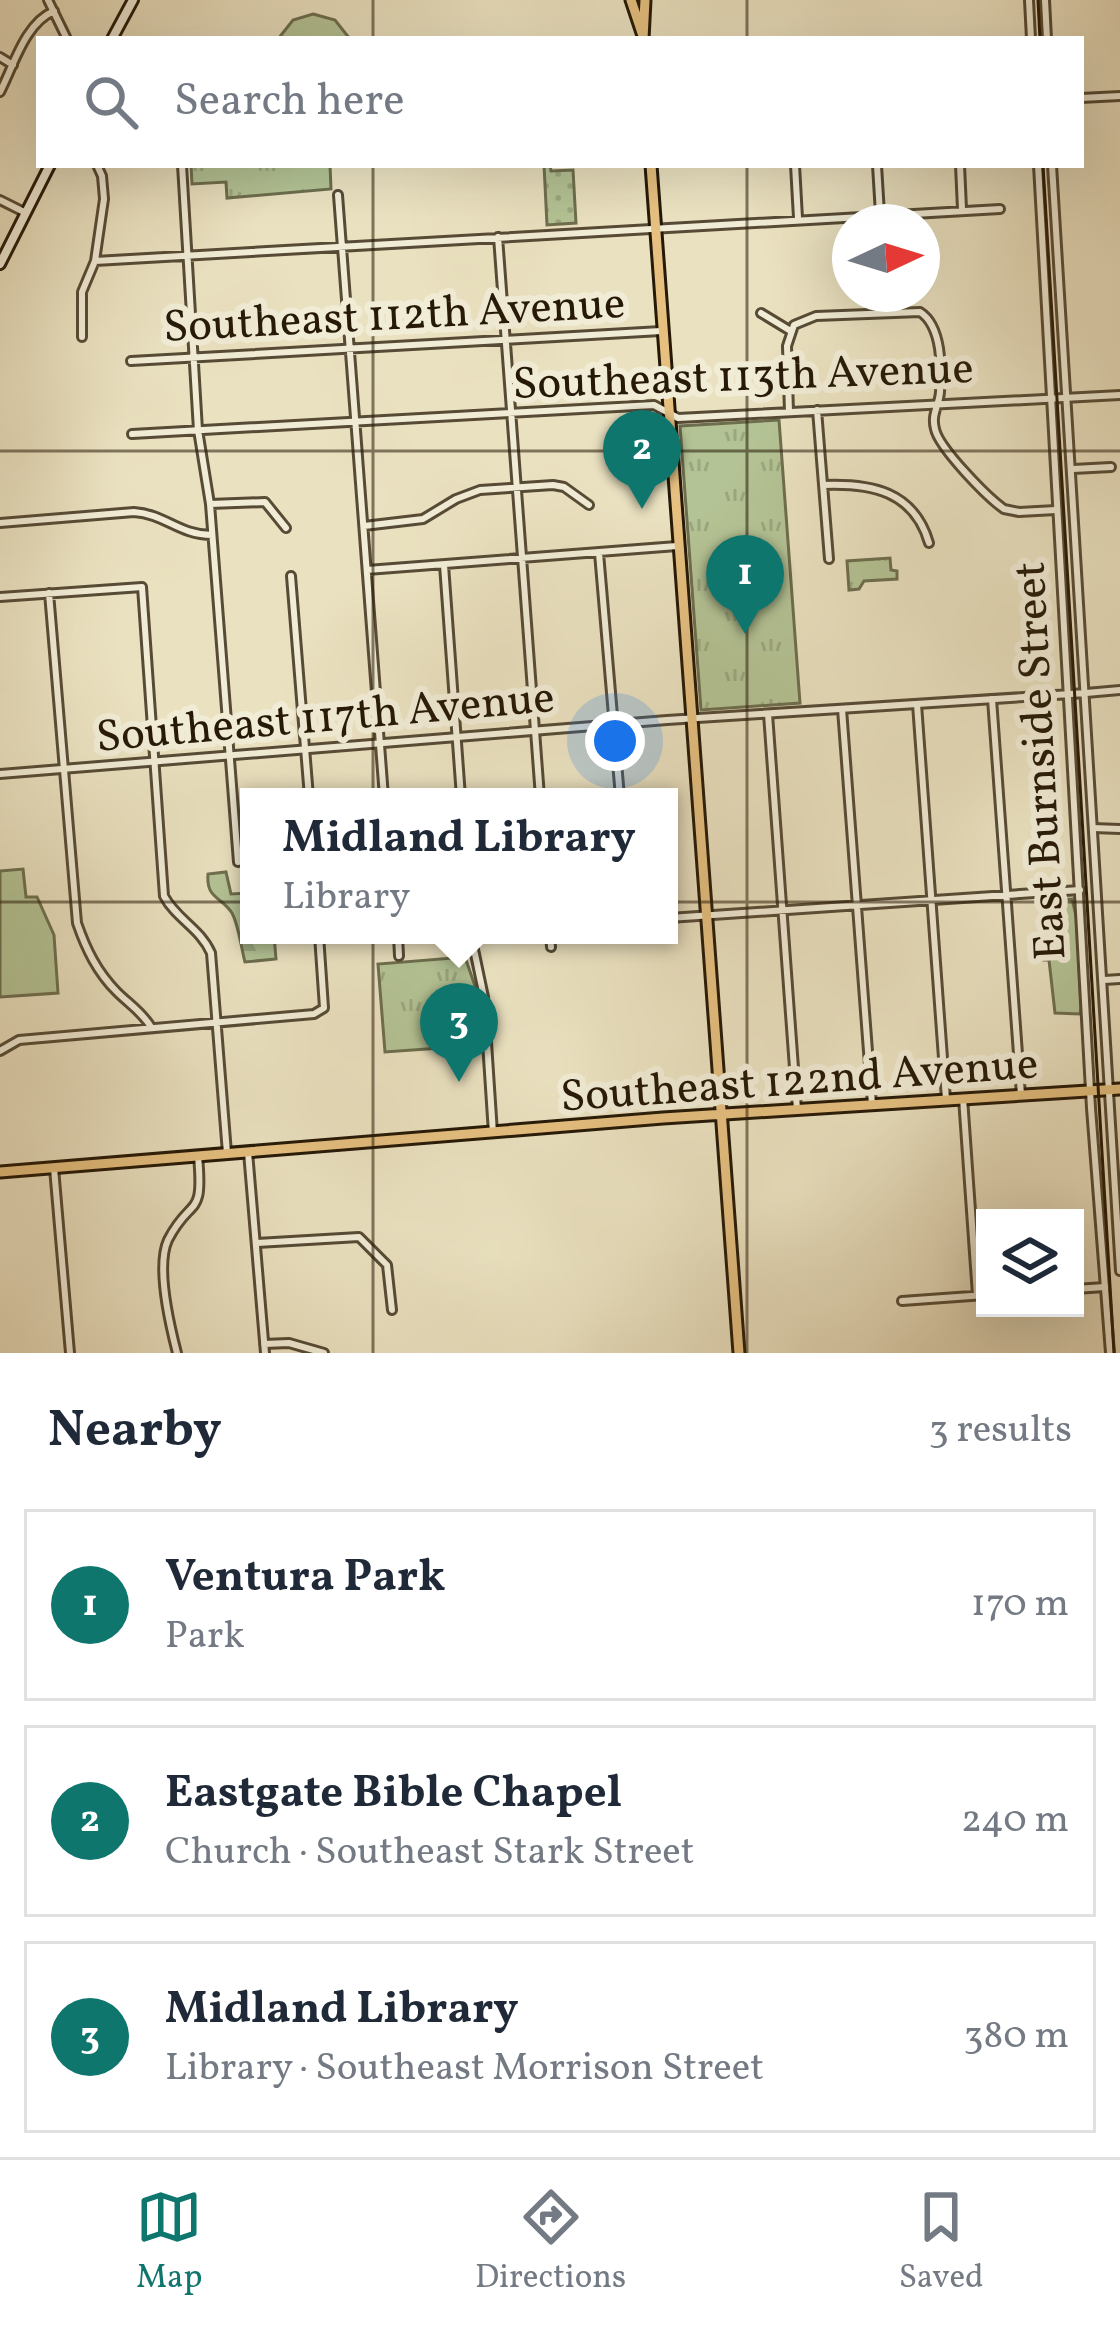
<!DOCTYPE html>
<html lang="en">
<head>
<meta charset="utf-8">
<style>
  :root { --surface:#fff; --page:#f6f6f7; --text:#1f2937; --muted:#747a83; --line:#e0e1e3; --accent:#0f766e }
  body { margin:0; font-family:Vollkorn,serif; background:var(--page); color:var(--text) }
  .controls { position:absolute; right:36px; bottom:36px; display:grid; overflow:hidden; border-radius:0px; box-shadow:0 12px 48px #0002 }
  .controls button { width:108px; height:108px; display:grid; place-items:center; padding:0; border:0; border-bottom:3px solid var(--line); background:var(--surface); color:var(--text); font:60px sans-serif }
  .compass { position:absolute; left:832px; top:204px; width:108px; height:108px; border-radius:50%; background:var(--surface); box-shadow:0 12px 48px #0002; rotate:86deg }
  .you { position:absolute; left:615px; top:741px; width:42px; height:42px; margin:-30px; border:9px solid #fff; border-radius:50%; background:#1a73e8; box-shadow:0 0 0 18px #1a73e833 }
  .badge { display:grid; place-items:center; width:78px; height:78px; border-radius:50%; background:var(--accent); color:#fff; font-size:39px; font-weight:700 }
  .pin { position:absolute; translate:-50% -99px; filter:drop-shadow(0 3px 6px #0008) }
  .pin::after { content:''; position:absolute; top:63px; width:42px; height:36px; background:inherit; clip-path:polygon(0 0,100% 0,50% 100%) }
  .popup { position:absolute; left:240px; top:788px; width:438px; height:156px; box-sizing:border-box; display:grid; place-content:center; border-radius:0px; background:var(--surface); filter:drop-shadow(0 3px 9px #0005); font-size:39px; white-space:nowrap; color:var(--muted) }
  .popup b { font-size:45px; color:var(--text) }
  .popup::after { content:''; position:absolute; left:50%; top:100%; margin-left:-24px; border:24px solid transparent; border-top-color:var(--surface) }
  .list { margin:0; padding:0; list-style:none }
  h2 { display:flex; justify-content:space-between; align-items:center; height:156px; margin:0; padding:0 48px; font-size:51px }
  h2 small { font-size:39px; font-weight:400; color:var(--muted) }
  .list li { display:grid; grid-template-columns:78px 1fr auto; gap:36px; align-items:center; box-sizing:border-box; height:192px; margin:0 24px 24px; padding:0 24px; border:3px solid var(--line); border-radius:0px }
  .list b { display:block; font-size:45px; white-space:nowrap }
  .list p { margin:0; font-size:39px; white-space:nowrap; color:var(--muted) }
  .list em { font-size:39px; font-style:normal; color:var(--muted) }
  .icon { flex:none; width:66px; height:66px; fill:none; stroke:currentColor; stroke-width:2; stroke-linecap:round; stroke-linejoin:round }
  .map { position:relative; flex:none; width:1120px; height:1353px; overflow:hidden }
  .search { position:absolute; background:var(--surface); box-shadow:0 12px 48px #0002; left:36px; right:36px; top:36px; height:132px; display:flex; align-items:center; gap:30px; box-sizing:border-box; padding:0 42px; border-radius:0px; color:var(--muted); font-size:45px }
  .sheet { height:804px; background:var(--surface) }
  nav { display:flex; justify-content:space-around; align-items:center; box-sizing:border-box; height:168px; border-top:3px solid var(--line); background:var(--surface); font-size:33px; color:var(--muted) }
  nav a { display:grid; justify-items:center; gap:6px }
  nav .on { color:var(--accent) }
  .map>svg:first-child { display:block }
  .grass { fill:#b4c395; stroke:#6d6e4e; stroke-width:3 }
  .forest { fill:url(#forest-firs); stroke:#6d6e4e; stroke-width:3 }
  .park { fill:url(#park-tufts); stroke:#6d6e4e; stroke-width:3 }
  .garden { fill:url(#garden-dots); stroke:#6d6e4e; stroke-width:3 }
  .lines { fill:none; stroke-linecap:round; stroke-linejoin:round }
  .minor-casing { stroke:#574b35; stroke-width:12 }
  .tertiary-casing { stroke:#574b35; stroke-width:12 }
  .secondary-casing { stroke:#261907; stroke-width:14 }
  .primary-casing { stroke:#261907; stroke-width:15 }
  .minor { stroke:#f1ecd6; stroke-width:6 }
  .tertiary { stroke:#f1ecd6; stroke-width:6 }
  .secondary { stroke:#f1ecd6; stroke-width:8 }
  .primary { stroke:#e5c080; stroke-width:9 }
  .tram { stroke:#261907; stroke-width:3 }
  .grid { fill:none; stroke:#261907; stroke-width:3; stroke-opacity:0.55 }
  .labels { text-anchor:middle; stroke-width:12; stroke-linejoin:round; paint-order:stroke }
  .street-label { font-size:45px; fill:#261907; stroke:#f1ecd6 }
</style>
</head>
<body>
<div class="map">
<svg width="1120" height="1353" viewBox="0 0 1120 1353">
  <defs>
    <pattern id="forest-firs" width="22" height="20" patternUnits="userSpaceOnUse" patternTransform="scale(3)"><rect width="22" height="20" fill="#b4c395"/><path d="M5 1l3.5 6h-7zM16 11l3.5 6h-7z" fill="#9ba77f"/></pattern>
    <pattern id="park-tufts" width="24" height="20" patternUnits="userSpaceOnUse" patternTransform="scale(3)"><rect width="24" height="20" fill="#b4c395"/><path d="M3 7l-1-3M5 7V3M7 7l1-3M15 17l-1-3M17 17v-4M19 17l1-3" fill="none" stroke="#9ba77f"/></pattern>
    <pattern id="garden-dots" width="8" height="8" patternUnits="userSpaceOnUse" patternTransform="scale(3)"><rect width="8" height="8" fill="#b4c395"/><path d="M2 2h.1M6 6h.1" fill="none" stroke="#9ba77f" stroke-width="1.8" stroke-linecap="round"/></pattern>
  </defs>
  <rect width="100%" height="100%" fill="#eae1c0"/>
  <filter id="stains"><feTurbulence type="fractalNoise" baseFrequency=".00167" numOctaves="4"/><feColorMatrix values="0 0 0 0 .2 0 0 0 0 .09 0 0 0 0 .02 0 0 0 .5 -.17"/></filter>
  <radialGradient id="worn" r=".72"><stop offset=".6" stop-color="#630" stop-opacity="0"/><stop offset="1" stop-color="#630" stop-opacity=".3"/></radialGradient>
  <path class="grass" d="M 313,14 L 335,20 L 350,39 L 278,39 L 293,20 Z
    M 23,869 L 26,897 L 37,897 L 54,935 L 58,993 L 0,997 L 0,871 Z
    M 1072,899 L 1077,920 L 1081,1008 L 1080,1014 L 1055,1013 L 1049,960 L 1044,960 L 1042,930 L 1054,929 L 1051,900 Z"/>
  <path class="forest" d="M 226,872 L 231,894 L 249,893 L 249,935 L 274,935 L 276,959 L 245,962 C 241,948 239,926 232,913 C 221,896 206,899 208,874 Z"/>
  <path class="park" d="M 191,165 L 330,165 L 331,189 L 227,198 L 226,182 L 192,184 Z
    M 779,420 L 800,703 L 701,710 L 680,426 Z
    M 890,558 L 891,570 L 897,571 L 897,579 L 864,581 L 859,589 L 849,590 L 847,561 Z
    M 465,957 L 475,986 L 478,1023 L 438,1026 L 440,1048 L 385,1052 L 378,964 Z"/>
  <path class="garden" d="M 544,165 L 550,165 L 551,171 L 573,170 L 576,223 L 547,225 Z"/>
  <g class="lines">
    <defs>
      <path id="minor" d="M 48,0 L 67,39
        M 0,57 L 13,65
        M 0,92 C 14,65 25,23 54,11
        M 1081,98 L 1120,96
        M 182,165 L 198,430 L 210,504 L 238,862
        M 795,165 L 798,218
        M 877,165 L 880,214
        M 960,165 L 962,209
        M 338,195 L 384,797
        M 0,200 L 26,213
        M 498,237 L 540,797
        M 95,261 L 1000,209
        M 761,313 L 789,330
        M 82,337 L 82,292 L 95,261 L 104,199 L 102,176 L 97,165
        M 131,361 L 661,331
        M 817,410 L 829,559
        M 789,412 L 787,346 L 794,325 L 816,316 L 920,312 C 942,326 942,368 940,392 C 939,406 931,414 935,429 C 939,448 987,497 1004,509 L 1019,512 L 1056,510
        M 132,434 L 654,405 L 678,418 L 1120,395
        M 1073,469 L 1111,467
        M 823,485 C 871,483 914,491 929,543
        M 210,504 L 265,502 L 286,528
        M 0,523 L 134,512 C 165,514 179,535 212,535
        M 364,526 L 423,519 L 456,499 L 480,490 L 553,485 L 564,487 L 589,505
        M 599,553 L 620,797
        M 444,565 L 461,797
        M 367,570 L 677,546
        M 291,576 L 309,797
        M 49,593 L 77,923 C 86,949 97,972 117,992 C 129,1004 142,1012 151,1027
        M 0,597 L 142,587 L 164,896 C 176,919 200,928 211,953 L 227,1153
        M 1086,693 L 1120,690
        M 992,699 L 1021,1095
        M 917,704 L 946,1099
        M 842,709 L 872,1104
        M 768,714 L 797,1109
        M 1093,828 L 1120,829
        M 669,918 L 1080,890
        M 398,935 L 399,956
        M 471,935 L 484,997 L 493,1133
        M 550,935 L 551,947
        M 1104,980 L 1120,979
        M 0,1051 L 19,1040 L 314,1014 L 324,1008 L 319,935
        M 963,1098 L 977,1295
        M 248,1152 L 265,1353
        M 54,1168 L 70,1353
        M 257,1243 L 359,1237 L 387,1265 L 392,1310
        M 1075,1289 L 1105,1287
        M 902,1301 L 985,1295
        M 264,1344 L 289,1343 L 324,1353
        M 177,1353 C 170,1326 156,1266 168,1240 C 191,1195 204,1221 198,1156"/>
      <path id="tertiary" d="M 1029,0 L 1031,39
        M 1045,0 L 1047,39
        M 1038,165 L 1091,1108 L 1110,1353
        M 1052,165 L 1120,1271
        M 0,774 L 667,720 L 1086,693"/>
      <path id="secondary" d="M 112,39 L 133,0
        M 0,264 L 50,165"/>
      <path id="primary" d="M 631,0 L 643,36
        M 643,39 L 645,0
        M 651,165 L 739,1353
        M 0,1172 L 663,1118 L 1120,1089"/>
    </defs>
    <use href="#minor" class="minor-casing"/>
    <use href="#tertiary" class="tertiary-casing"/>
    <use href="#secondary" class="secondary-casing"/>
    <use href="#primary" class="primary-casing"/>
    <use href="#minor" class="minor"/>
    <use href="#tertiary" class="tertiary"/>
    <use href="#secondary" class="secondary"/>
    <use href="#primary" class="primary"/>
    <path class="tram" d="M 1038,0 L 1040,39
      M 1043,165 L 1114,1353"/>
  </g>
  <path class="grid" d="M 373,0 L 373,39M 747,0 L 747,39M 373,165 L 373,1353M 747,165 L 747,1353M 0,451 L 1120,451M 0,902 L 1120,902"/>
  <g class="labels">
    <g class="street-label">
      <text transform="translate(394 313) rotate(-3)" y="16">Southeast 112th Avenue</text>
      <text transform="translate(743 374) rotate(-2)" y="16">Southeast 113th Avenue</text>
      <text transform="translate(325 715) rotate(-5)" y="16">Southeast 117th Avenue</text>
      <text transform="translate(1038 761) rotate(-93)" y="16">East Burnside Street</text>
      <text transform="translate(799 1078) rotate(-4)" y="16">Southeast 122nd Avenue</text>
    </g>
  </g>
  <rect width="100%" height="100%" filter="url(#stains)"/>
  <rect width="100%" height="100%" fill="url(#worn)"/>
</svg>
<div class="controls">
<button><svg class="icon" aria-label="layers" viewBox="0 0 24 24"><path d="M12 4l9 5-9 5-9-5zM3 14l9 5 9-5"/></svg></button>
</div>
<svg class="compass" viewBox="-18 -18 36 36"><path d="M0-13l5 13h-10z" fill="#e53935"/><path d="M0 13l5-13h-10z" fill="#747a83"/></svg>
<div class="you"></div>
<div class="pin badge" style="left:745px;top:634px">1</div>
<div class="pin badge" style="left:642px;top:509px">2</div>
<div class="pin badge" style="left:459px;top:1082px">3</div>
<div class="popup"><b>Midland Library</b>Library</div>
<div class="search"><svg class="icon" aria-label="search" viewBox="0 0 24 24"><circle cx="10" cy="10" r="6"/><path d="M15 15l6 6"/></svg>Search here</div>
</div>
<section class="sheet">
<h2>Nearby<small>3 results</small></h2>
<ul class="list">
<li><span class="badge">1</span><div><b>Ventura Park</b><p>Park</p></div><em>170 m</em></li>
<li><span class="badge">2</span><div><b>Eastgate Bible Chapel</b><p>Church · Southeast Stark Street</p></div><em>240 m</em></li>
<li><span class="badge">3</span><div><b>Midland Library</b><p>Library · Southeast Morrison Street</p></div><em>380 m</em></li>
</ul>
</section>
<nav>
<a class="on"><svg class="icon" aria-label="map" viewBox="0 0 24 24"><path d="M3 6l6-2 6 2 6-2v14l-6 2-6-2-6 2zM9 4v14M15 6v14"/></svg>Map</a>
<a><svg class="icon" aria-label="directions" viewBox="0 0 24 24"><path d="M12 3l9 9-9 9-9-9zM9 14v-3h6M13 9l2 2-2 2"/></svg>Directions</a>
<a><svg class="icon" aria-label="saved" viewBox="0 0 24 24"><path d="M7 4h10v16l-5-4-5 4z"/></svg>Saved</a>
</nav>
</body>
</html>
